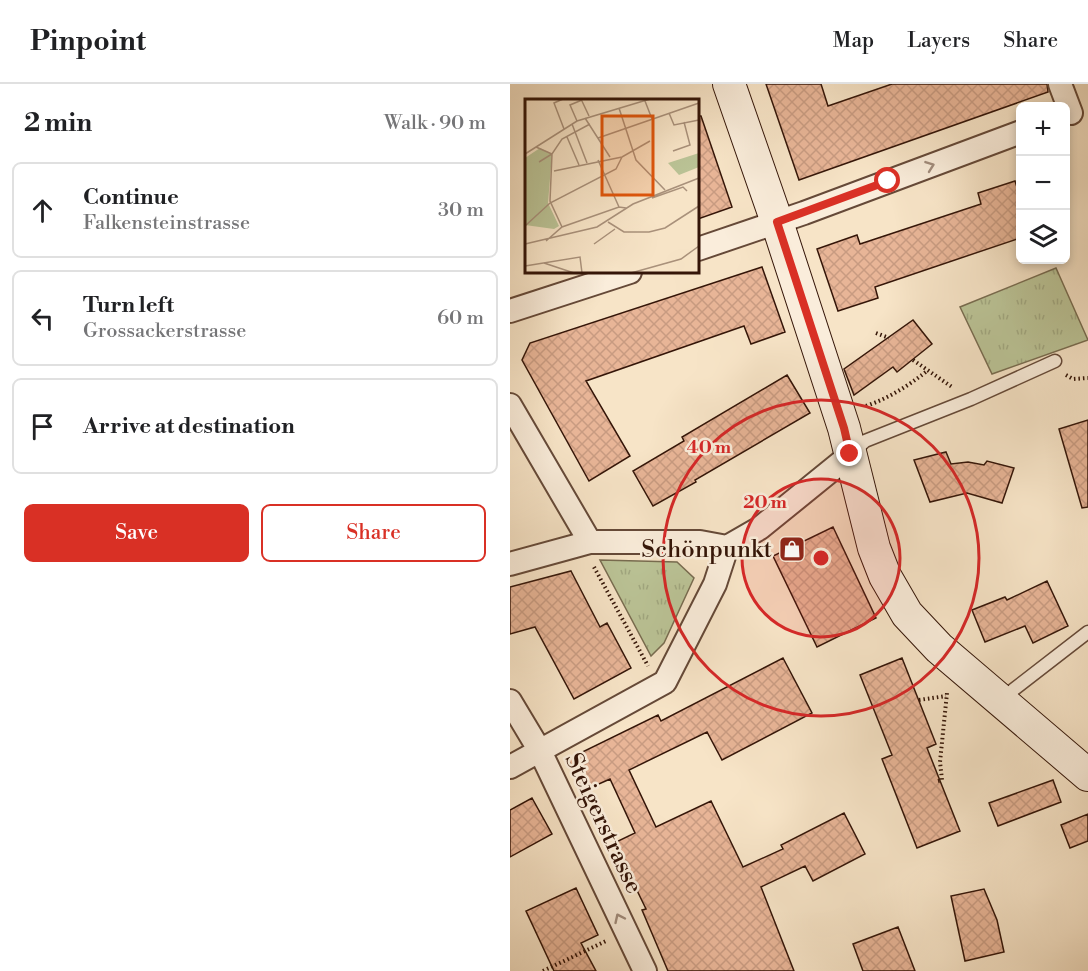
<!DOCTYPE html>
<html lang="en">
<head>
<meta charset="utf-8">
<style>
  :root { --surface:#fff; --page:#f6f6f6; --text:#202124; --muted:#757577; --line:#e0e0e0; --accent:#d93025 }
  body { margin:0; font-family:"Libre Bodoni",serif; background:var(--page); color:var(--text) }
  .controls { position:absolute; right:18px; top:18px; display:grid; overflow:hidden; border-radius:9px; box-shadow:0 3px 9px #0003 }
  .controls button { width:54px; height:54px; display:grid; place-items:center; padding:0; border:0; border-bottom:2px solid var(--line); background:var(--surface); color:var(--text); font:30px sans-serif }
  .stop { position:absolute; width:18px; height:18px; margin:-14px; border:4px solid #d93025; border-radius:50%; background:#fff }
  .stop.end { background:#d93025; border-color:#fff; box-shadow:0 2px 6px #0008 }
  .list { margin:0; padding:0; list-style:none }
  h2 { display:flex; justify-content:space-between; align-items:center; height:78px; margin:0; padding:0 24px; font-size:26px }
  h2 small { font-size:20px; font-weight:400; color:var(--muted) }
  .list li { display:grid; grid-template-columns:39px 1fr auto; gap:18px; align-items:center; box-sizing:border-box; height:96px; margin:0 12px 12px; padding:0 12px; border:2px solid var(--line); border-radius:9px }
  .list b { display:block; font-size:22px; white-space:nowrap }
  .list p { margin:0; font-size:20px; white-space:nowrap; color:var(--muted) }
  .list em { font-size:20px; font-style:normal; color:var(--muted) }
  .actions { display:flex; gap:12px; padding:18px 24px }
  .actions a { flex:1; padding:14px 0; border:2px solid var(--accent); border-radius:9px; text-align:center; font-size:21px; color:var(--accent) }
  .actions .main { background:var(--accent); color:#fff }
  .icon { flex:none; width:33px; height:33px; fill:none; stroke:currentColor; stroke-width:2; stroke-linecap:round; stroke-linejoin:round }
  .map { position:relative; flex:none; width:578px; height:887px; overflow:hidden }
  header { display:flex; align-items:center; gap:36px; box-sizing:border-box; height:84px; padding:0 30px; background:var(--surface); border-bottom:2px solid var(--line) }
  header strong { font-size:28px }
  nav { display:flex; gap:33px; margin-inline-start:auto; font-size:21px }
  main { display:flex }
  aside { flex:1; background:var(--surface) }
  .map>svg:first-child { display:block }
  .park { fill:url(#park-tufts); stroke:#786c50; stroke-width:1.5 }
  .building { fill:url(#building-cross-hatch); stroke:#341508; stroke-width:1.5 }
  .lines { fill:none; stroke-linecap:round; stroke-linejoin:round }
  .lane-casing { stroke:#654938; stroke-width:15 }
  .street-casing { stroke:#654938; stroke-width:26 }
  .secondary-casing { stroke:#341508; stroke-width:34 }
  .path { stroke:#341508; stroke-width:4; stroke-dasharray:1.5 3; stroke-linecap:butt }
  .lane { stroke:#faeddb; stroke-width:12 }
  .street { stroke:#faeddb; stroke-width:22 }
  .secondary { stroke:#faeddb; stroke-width:32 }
  .oneway { stroke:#a18c7c }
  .route { stroke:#d93025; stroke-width:8 }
  .ring { fill:none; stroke:#d62828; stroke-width:3 }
  .labels { text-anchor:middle; stroke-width:5; stroke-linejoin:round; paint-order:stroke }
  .poi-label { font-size:24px; fill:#341508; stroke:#faeddb; text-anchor:end }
  .street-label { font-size:24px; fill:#341508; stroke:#faeddb }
  .inset-road { fill:none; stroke:#a9917b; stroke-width:1.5 }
  .view { fill:#df560c; fill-opacity:0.15; stroke:#df560c; stroke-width:3 }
  .inset-edge { fill:none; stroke:#341508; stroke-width:3 }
  .centre { fill:#d62828; stroke:#faeddb; stroke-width:3 }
  .ring-label { font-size:18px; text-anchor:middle; font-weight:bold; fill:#d62828; stroke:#faeddb; stroke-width:5; stroke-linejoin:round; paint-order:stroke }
</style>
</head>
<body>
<header>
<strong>Pinpoint</strong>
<nav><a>Map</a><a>Layers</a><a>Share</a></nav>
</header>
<main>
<aside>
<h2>2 min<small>Walk · 90 m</small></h2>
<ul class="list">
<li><svg class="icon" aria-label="ahead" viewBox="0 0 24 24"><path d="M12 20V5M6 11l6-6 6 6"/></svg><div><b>Continue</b><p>Falkensteinstrasse</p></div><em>30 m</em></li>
<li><svg class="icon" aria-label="left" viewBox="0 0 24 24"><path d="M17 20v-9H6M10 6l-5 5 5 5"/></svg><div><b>Turn left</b><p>Grossackerstrasse</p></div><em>60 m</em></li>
<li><svg class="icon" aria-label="arrive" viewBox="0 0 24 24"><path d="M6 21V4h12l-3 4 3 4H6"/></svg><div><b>Arrive at destination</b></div></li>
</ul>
<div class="actions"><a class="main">Save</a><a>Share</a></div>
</aside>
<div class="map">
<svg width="578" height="887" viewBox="0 0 578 887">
  <defs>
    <pattern id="park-tufts" width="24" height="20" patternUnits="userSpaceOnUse" patternTransform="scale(1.5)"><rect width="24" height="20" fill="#bbc497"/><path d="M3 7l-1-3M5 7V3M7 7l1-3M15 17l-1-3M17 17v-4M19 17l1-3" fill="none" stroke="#a1a881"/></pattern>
    <pattern id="building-cross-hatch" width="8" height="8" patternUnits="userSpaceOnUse" patternTransform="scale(1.5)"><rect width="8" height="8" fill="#e8b597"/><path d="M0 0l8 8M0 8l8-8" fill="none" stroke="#c89b81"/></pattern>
  </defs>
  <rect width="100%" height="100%" fill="#f7e4c7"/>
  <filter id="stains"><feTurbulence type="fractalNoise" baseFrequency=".00333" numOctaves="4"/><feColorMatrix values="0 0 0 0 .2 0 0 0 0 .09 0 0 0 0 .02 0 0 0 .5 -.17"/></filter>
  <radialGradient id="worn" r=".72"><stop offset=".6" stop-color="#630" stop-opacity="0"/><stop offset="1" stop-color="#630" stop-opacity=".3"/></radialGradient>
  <path class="park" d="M 546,184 L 578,256 L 482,290 L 450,223 Z
    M 90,476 L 167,478 L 184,494 L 154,559 L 141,572 Z"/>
  <path class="building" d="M 256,0 L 311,0 L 318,22 L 382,0 L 537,0 L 538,8 L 289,96 Z
    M 188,32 L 191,32 L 222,123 L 188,135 Z
    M 505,97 L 510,113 L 510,154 L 365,203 L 368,214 L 328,227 L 307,165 L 347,151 L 350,160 L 471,120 L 468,109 Z
    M 252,183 L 275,248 L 241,260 L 234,242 L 76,297 L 120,372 L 79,397 L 12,276 L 20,259 Z
    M 403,236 L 422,260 L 387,288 L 383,283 L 344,311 L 334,285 Z
    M 277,291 L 300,329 L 185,396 L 186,398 L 143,422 L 123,387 L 174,357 L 172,353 Z
    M 578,336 L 578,423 L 572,424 L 549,345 Z
    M 436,368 L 441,380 L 458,378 L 474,381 L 477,377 L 504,384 L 492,419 L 457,409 L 420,418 L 404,376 Z
    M 323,443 L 366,534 L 307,563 L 263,472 Z
    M 61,487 L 90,543 L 97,539 L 121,584 L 64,615 L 25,543 L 0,550 L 0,503 Z
    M 537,497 L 558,542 L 523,559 L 515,542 L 475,558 L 462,526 L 495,513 L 497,516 Z
    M 273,574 L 302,629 L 212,676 L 197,648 L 119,686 L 146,743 L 201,717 L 233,783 L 273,765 L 271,761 L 334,729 L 355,770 L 303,797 L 295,782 L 251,803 L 284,887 L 158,887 L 132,826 L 136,825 L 104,759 L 125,749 L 100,695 L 73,707 L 58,675 L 148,631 L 151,637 Z
    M 392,574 L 426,660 L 417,664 L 450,747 L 407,764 L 372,675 L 382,671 L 350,591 Z
    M 543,696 L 551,718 L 488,742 L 479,719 Z
    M 22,714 L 42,750 L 0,773 L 0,726 Z
    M 578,730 L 578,757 L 560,764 L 551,741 Z
    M 66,804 L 88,851 L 71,859 L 86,887 L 44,887 L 16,827 Z
    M 474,805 L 487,836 L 494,868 L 455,877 L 441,812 Z
    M 388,843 L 405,887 L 353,887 L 343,860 Z"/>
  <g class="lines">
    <defs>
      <path id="lane" d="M 342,369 L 355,357 L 461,315 L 545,277
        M 503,606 L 578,548"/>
      <path id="street" d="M 550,0 L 561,29
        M 188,165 L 294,129 L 511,48
        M 0,227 L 120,188
        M 0,321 L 80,458
        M 0,480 L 80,458 L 190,458 L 217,463 L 250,444 L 340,371
        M 0,617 L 30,667 L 135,887
        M 0,683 L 155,598 L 205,500 L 217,463"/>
      <path id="secondary" d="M 219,0 L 267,138 L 334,344 L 364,464 L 375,492 L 397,530 L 429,564 L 578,691"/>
    </defs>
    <use href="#lane" class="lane-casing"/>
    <use href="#street" class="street-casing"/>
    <use href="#secondary" class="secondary-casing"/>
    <path class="path" d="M 366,249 L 379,254
      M 403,276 L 442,303
      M 556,291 L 563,295 L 578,294
      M 356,322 C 379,314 398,302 417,287
      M 84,483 L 138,582
      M 409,616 L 436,612
      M 428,697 L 432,696 L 430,678 L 437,609
      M 33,887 L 96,857"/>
    <use href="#lane" class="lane"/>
    <use href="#street" class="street"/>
    <use href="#secondary" class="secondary"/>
  </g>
  <defs><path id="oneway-chevron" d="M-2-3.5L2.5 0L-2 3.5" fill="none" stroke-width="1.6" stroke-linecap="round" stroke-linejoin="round" transform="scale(1.5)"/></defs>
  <g class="oneway">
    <use href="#oneway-chevron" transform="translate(420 82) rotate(-20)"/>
    <use href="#oneway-chevron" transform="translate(109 834) rotate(-115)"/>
  </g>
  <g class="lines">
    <path class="route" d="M 340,370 L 334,344 L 267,138 L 378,97"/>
  </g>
  <circle cx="311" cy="474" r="79" fill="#d62828" fill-opacity=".12"/>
  <g class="ring">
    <circle cx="311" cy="474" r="79"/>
    <circle cx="311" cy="474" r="158"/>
  </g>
  <defs>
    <symbol id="shop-square" viewBox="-11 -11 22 22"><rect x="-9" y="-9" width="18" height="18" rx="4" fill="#8f2418" stroke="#faeddb"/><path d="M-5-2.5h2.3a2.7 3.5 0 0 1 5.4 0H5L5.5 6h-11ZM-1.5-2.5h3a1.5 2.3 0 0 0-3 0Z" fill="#fff"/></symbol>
  </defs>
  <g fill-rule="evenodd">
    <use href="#shop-square" x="267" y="450" width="30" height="30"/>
  </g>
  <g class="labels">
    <g class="poi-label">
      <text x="262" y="473">Schönpunkt</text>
    </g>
    <g class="street-label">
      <text transform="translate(94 739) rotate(65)" y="8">Steigerstrasse</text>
    </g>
  </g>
  <g transform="translate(15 15)">
    <rect width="174" height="174" fill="#f7e4c7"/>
    <path d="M 174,54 L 174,68 L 154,76 L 143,64 Z" fill="#bbc497"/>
    <path d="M 15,49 L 27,55 L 23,104 L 34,127 L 29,130 L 0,126 L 0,59 Z" fill="#bbc497"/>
    <path class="inset-road" d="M 38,0 L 29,4 L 39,30M 56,0 L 64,17M 120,2 L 127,20M 94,9 L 111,61 L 140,91M 144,14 L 149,26 L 174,21M 60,19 L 85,58M 52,22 L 45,6 L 57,1M 47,25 L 62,64M 42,38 L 54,66M 73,39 L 174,4M 11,48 L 27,55 L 25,102 L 37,128M 148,52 L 165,46 L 159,23M 0,55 L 52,22 L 125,0M 73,61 L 94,108M 14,63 L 27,55 L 37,40 L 65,25M 29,72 L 97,58 L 125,42M 127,99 L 158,88 L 162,92M 83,123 L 99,133 L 124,133 L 140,129 L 174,107M 0,127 L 25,104 L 91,70 L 97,58M 21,142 L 37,128 L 94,108 L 101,109M 0,145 L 72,128 L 108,105 L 174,79M 69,145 L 90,130M 19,164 L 49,174M 0,167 L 55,158 L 57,174M 106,174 L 156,160 L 174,147"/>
    <path class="view" d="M 77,17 L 128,17 L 128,96 L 77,96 Z"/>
    <rect width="174" height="174" class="inset-edge"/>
  </g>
  <circle cx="311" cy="474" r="9" class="centre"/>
  <g class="ring-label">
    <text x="199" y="369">40 m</text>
    <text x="255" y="424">20 m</text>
  </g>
  <rect width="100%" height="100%" filter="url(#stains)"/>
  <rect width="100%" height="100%" fill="url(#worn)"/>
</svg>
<div class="controls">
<button>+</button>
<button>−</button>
<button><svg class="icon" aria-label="layers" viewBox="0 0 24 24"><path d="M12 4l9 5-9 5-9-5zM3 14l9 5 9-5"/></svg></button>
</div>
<div class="stop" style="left:378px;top:97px"></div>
<div class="stop end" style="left:340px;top:370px"></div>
</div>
</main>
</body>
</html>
